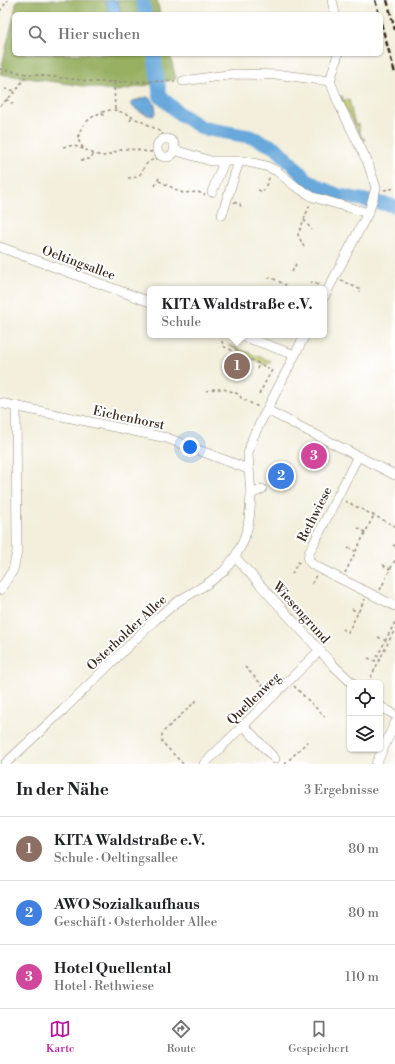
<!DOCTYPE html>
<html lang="de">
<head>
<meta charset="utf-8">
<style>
  :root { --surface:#fff; --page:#f2f2f2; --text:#202124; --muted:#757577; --line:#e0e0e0; --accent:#b5179e }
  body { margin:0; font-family:"Libre Bodoni",serif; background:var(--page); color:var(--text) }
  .controls { position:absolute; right:12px; bottom:12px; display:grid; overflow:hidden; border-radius:6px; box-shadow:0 1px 3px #0004 }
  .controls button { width:36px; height:36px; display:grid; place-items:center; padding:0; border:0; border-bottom:1px solid var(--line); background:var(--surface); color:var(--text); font:20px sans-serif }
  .you { position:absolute; left:190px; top:447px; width:14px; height:14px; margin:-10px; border:3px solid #fff; border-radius:50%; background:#1a73e8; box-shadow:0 0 0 6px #1a73e833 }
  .badge { display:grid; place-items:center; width:26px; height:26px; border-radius:50%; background:var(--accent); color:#fff; font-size:13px; font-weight:700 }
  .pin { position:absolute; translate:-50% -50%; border:2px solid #fff; box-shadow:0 1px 4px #0006 }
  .popup { position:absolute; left:147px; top:286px; width:180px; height:52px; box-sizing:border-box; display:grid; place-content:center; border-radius:6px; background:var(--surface); filter:drop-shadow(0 1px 3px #0005); font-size:13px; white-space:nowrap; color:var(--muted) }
  .popup b { font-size:15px; color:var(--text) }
  .popup::after { content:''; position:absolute; left:50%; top:100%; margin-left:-8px; border:8px solid transparent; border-top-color:var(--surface) }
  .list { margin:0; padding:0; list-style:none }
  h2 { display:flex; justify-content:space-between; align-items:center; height:52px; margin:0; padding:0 16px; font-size:17px }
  h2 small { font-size:13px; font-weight:400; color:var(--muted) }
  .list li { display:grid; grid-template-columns:26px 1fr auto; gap:12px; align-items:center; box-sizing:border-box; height:64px; padding:0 16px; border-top:1px solid var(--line) }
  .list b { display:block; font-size:15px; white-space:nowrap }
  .list p { margin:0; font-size:13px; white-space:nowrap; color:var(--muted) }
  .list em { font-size:13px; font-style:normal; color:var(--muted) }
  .icon { flex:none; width:22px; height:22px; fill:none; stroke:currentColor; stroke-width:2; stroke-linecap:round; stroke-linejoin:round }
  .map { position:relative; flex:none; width:395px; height:764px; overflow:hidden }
  .search { position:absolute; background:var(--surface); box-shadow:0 1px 3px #0004; left:12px; right:12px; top:12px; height:44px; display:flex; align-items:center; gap:10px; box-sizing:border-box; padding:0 14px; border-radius:6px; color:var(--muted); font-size:15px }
  .sheet { height:244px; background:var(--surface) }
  nav { display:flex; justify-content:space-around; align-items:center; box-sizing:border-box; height:56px; border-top:1px solid var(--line); background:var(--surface); font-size:11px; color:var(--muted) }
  nav a { display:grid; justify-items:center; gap:2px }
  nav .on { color:var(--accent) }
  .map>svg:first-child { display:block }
  .green { fill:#becb6d; stroke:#7c7a46 }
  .forest { fill:#96af60; stroke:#686c3f }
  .water { fill:#67a8db; stroke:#51697c }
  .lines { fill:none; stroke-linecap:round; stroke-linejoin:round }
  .river { stroke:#67a8db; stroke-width:14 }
  .minor-casing { stroke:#978c7d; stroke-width:10 }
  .path { stroke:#978c7d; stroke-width:1.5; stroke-dasharray:3 3; stroke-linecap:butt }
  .minor { stroke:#fff; stroke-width:9 }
  .rail { stroke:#3b2a1e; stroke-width:2.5; stroke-dasharray:6 3; stroke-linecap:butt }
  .labels { text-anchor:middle; stroke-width:4; stroke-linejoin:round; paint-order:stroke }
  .street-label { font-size:13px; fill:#3b2a1e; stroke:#fff }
</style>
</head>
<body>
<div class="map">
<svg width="395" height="764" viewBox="0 0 395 764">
  <rect width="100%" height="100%" fill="#fff"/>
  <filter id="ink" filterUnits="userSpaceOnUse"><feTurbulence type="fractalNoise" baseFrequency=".025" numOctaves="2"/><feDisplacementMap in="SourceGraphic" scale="8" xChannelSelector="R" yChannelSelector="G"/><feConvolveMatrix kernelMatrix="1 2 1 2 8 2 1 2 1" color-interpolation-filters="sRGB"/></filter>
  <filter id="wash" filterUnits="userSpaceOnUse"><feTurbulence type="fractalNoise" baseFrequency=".012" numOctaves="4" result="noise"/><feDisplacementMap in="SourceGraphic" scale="16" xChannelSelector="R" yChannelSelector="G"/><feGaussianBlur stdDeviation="0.9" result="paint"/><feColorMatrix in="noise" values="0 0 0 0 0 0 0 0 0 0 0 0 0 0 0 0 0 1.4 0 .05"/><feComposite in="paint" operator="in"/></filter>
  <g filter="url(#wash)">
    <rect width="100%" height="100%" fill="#f3efdc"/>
    <path class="green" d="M 340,96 L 342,96 L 344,101 L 349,100 L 355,125 L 358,124 L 361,136 L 364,138 L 365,141 L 362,140 Z
      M 228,345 L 271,361 L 265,365 Z"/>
    <path class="forest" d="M 17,0 L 157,0 L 160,14 L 14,14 Z
      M 14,15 L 14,54 L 170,54 L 176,79 L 118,91 L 0,74 Z"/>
    <path class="water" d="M 105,0 L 117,0 L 122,14 L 110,14 Z
      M 147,97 C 154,100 155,105 156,112 L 153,116 C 146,115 135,110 130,104 L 133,101 Z"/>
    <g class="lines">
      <path class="river" d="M 142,0 L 145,14
        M 154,54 L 160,96 L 180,114 L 202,128 L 252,137 L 276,148 L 291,163 L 306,179 L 321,188 L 338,195 L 395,206"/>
    </g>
  </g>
  <g filter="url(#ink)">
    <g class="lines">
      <defs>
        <path id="minor" d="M 332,0 L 335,14
          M 183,81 L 235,74 L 283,75 L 330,81
          M157 148a9 9 0 1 1 18 0a9 9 0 1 1-18 0Z
          M 174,150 L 211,161 L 243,161 L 266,166 L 277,171 L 295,186 L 313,197 L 368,213
          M 212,192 L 224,162
          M 222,215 L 239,161
          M 0,247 L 150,302
          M 324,297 L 369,211 L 376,188 L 368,163 L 339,104 L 330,81 L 338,54
          M 240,335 L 295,355
          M 0,403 L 167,438 L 248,469
          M 267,410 L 395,475
          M 358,456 L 309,553 L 308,560 L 313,565 L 395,606
          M 251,494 L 262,489
          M 235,557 L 333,665 L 352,683
          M 0,590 L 13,570 L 17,552 L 16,407
          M 380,706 L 395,715
          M 243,725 L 275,759
          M 5,764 L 63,710 L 156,619 L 177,602 L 207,584 L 224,571 L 235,557 L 243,542 L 248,526 L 250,511 L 251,494 L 248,454 L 253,437 L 305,335
          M 204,764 L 320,650
          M 376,764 L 395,723"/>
      </defs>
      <use href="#minor" class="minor-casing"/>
      <path class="path" d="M 0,11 L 8,0
        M 0,69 L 27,74 L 97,82 L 175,81
        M 114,82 L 115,110
        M 5,89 L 16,91
        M 6,99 L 13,104
        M 0,106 L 16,91 L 27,74
        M 102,113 L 104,117
        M 130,121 L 132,117
        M 63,147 C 71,144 78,147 86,150
        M 158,151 C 147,154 135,148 124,149 C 117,150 111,155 104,156 C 100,156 96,154 92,153 C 60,140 92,109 114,110 C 121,111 130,116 136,119 C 147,124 159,129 167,139
        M 81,160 L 90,159 L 94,154
        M 128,178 C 146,178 139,168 150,161 C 154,159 159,159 162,156
        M 159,181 L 183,193 L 198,192 L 205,195
        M 155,186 L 160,176
        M 258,190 L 263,192 L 270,176
        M 384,190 L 395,188
        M 234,202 L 240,204 L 241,207 L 240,209
        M 304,220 L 312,230
        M 304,247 L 298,235 L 310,204
        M 292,272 L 297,262
        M 269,279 L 270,277 L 286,285
        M 341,280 L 361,290 L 360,292
        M 311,284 L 312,282 L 321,286
        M 284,289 L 287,284
        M 221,335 L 223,346 L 272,370 L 258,396
        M 257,369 L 259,364
        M 206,391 C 218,387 228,389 240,395 L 241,398 L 260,408
        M 345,501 L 395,526
        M 358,528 L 365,532
        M 393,545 L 395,546
        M 348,548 L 355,551
        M 383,565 L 390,569
        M 345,573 L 374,515
        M 292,574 L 298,562 L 300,563
        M 312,584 L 316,575
        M 380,590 L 395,560
        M 352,609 L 358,612
        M 342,629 L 348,632 L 365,599
        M 378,637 L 386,641
        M 368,658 L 375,661 L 395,622
        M 245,667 L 267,690
        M 368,683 L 395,629
        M 294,686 L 325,717
        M 183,764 L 162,742 L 162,733 L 196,701 L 198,698
        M 285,764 L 308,741"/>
      <use href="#minor" class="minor"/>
      <path class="rail" d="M 375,0 L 379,14
        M 387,0 L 395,30
        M 381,23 L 395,73"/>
    </g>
  </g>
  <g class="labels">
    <g class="street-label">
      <text transform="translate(79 262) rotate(20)" y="5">Oeltingsallee</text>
      <text transform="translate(129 417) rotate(12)" y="5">Eichenhorst</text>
      <text transform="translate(314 514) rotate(-63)" y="5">Rethwiese</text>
      <text transform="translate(302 612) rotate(48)" y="5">Wiesengrund</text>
      <text transform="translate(126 632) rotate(-43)" y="5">Osterholder Allee</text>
      <text transform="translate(253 698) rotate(-44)" y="5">Quellenweg</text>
    </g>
  </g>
</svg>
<div class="controls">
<button><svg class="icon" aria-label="locate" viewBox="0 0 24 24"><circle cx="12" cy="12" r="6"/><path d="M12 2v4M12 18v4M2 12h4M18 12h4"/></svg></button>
<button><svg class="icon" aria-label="layers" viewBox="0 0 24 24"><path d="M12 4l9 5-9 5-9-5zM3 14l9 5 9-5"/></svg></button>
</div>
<div class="you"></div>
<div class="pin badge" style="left:237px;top:366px;background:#8d6e63">1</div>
<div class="popup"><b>KITA Waldstraße e.V.</b>Schule</div>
<div class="pin badge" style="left:281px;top:476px;background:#3f7fe0">2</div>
<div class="pin badge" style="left:314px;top:456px;background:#d1479c">3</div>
<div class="search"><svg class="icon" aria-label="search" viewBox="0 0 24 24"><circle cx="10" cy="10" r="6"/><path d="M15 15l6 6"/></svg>Hier suchen</div>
</div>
<section class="sheet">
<h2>In der Nähe<small>3 Ergebnisse</small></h2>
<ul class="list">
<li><span class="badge" style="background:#8d6e63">1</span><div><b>KITA Waldstraße e.V.</b><p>Schule · Oeltingsallee</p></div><em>80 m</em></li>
<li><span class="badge" style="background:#3f7fe0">2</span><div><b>AWO Sozialkaufhaus</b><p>Geschäft · Osterholder Allee</p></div><em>80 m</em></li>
<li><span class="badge" style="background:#d1479c">3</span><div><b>Hotel Quellental</b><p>Hotel · Rethwiese</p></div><em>110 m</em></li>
</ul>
</section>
<nav>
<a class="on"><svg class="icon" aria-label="map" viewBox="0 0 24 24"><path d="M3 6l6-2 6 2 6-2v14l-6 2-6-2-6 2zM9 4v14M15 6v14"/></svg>Karte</a>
<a><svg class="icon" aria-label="directions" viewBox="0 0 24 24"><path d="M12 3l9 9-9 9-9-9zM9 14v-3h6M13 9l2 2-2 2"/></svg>Route</a>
<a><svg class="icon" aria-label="saved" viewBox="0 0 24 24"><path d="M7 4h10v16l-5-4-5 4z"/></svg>Gespeichert</a>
</nav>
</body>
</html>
